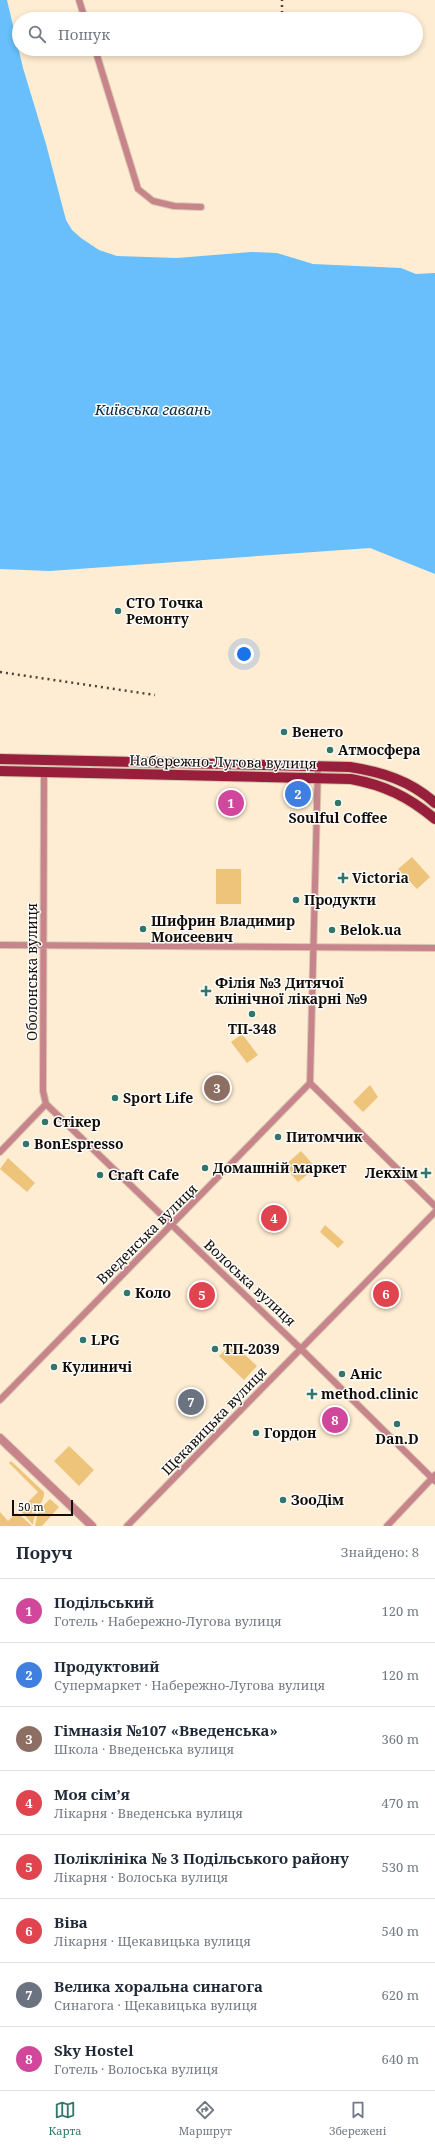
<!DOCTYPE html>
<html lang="uk">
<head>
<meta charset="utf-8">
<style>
  :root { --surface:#fff; --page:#f6f6f7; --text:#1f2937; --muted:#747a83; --line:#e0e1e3; --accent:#317669 }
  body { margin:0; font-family:"Noto Serif",serif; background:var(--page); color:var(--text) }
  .scale { position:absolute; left:12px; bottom:10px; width:61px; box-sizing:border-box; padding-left:4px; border:2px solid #130d05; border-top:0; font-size:11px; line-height:14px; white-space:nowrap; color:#130d05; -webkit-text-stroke:3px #fcfcfc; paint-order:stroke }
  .you { position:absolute; left:244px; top:654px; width:14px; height:14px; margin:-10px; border:3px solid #fff; border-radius:50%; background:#1a73e8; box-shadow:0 0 0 6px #1a73e833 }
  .badge { display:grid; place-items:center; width:26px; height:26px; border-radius:50%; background:var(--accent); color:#fff; font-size:13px; font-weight:700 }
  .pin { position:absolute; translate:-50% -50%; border:2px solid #fff; box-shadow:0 1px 4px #0006 }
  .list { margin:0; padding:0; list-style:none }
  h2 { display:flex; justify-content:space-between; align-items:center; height:52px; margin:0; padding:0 16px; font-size:17px }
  h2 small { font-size:13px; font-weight:400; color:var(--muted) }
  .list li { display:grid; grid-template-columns:26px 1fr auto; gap:12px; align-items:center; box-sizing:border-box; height:64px; padding:0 16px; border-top:1px solid var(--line) }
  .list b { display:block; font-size:15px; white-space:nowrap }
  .list p { margin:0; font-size:13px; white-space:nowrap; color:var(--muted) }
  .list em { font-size:13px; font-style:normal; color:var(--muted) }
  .icon { flex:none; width:22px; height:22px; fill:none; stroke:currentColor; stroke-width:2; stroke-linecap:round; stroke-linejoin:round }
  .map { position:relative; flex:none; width:435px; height:1526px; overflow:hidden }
  .search { position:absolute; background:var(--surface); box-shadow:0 2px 6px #0003; left:12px; right:12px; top:12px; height:44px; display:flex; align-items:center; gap:10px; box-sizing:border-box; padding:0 14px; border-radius:22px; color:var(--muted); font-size:15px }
  .sheet { height:564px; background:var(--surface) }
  nav { display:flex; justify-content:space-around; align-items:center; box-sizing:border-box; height:56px; border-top:1px solid var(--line); background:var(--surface); font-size:11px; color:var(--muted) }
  nav a { display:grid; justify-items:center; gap:2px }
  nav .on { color:var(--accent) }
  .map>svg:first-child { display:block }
  .green { fill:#eec37a }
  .water { fill:#68bffc }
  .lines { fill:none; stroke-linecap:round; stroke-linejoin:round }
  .minor-casing { stroke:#d8c9b1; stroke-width:8 }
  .tertiary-casing { stroke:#d8c9b1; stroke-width:10 }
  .primary-casing { stroke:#d8c9b1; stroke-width:12 }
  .minor { stroke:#c7858b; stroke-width:6 }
  .tertiary { stroke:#c7858b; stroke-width:8 }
  .primary { stroke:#971f3b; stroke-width:10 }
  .rail { stroke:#4c4336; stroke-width:2.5; stroke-dasharray:2 4; stroke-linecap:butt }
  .poi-dot { fill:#317669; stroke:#fcfcfc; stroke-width:1.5 }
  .labels { text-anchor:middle; stroke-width:3; stroke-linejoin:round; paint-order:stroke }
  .poi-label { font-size:14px; font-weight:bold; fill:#130d05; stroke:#fcfcfc; text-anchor:start }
  .street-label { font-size:14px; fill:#130d05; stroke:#fcfcfc }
  .water-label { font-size:15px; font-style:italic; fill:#052c44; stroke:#fcfcfc }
</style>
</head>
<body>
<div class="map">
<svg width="435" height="1526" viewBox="0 0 435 1526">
  <rect width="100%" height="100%" fill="#feedd2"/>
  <path class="green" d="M 412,857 L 430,877 L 417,889 L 398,869 Z
    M 216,869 L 241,869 L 241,904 L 216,904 Z
    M 242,1034 L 258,1055 L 247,1063 L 231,1042 Z
    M 370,1085 L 378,1097 L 363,1112 L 353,1102 Z
    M 301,1151 L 316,1168 L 298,1182 L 284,1166 Z
    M 8,1158 L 35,1183 L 27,1192 L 0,1169 Z
    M 325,1225 L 344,1242 L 338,1248 L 320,1232 Z
    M 232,1343 L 257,1366 L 244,1380 L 219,1356 Z
    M 69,1446 L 94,1470 L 79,1486 L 54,1461 Z
    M 11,1461 L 44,1492 C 45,1502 34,1510 33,1525 L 20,1510 L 38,1492 L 9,1463 Z
    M 50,1499 L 59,1507 L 42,1526 L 35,1526 L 38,1511 Z
    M 0,1512 L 8,1521 L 16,1513 L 20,1515 L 32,1526 L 0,1526 Z"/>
  <path class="water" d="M 0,0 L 7,0 L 23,68 L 46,144 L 66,220 L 72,230 L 81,238 L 99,250 L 117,256 L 177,258 L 251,252 L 277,253 L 313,264 L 401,268 L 416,274 L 435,273 L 435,574 L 370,548 L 50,571 L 0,569 Z"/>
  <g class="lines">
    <defs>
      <path id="minor" d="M 79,0 L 85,19
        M 95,49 L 138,189 L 153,201 L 174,206 L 201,207
        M 318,765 L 310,1083 L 435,1206
        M 0,945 L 435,948
        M 46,1104 L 301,1349 L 435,1481
        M 0,1152 L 46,1104 L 43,1091 L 44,772
        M 0,1400 L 310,1083
        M 127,1526 L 435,1212
        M 387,1526 L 435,1475"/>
      <path id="tertiary" d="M 0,1438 L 92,1526"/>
      <path id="primary" d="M 0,759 L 350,767 C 382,772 411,781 435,803
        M 0,771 L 351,779 C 384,785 409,797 435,819"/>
    </defs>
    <use href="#minor" class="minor-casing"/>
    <use href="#tertiary" class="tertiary-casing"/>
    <use href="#primary" class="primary-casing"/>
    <use href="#minor" class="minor"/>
    <use href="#tertiary" class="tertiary"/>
    <use href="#primary" class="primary"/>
    <path class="rail" d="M 282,19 L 282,0
      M 0,672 L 155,695"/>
  </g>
  <g class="poi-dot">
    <circle cx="118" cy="611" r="4"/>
    <circle cx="284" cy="732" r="4"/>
    <circle cx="330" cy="750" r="4"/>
    <circle cx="338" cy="803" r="4"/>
    <path d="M341 872h4v4h4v4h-4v4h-4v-4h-4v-4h4z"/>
    <circle cx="296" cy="900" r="4"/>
    <circle cx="143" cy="929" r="4"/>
    <circle cx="332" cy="930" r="4"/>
    <path d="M204 985h4v4h4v4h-4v4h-4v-4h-4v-4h4z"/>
    <circle cx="252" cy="1014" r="4"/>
    <circle cx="115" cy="1098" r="4"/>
    <circle cx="45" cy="1122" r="4"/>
    <circle cx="278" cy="1137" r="4"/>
    <circle cx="26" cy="1144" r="4"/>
    <circle cx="205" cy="1168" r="4"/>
    <path d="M424 1167h4v4h4v4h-4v4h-4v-4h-4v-4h4z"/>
    <circle cx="100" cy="1175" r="4"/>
    <circle cx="127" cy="1293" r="4"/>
    <circle cx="83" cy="1340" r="4"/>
    <circle cx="215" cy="1349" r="4"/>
    <circle cx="54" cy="1367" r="4"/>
    <circle cx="342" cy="1374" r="4"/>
    <path d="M310 1388h4v4h4v4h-4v4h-4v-4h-4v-4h4z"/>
    <circle cx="397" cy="1424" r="4"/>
    <circle cx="256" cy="1433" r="4"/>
    <circle cx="283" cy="1500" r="4"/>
  </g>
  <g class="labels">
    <g class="poi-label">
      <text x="126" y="608">СТО Точка<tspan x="126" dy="16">Ремонту</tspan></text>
      <text x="292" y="737">Венето</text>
      <text x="338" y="755">Атмосфера</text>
      <text x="338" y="823" text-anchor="middle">Soulful Coffee</text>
      <text x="352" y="883">Victoria</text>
      <text x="304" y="905">Продукти</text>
      <text x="151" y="926">Шифрин Владимир<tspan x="151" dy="16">Моисеевич</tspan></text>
      <text x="340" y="935">Belok.ua</text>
      <text x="215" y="988">Філія №3 Дитячої<tspan x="215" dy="16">клінічної лікарні №9</tspan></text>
      <text x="252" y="1034" text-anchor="middle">ТП-348</text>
      <text x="123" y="1103">Sport Life</text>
      <text x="53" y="1127">Стікер</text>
      <text x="286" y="1142">Питомчик</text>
      <text x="34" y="1149">BonEspresso</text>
      <text x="213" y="1173">Домашній маркет</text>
      <text x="418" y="1178" text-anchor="end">Лекхім</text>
      <text x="108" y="1180">Craft Cafe</text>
      <text x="135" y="1298">Коло</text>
      <text x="91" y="1345">LPG</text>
      <text x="223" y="1354">ТП-2039</text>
      <text x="62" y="1372">Кулиничі</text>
      <text x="350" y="1379">Аніс</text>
      <text x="321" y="1399">method.clinic</text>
      <text x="264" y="1438">Гордон</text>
      <text x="397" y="1444" text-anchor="middle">Dan.D</text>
      <text x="291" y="1505">ЗооДім</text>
    </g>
    <g class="street-label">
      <text transform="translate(223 762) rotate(1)" y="5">Набережно-Лугова вулиця</text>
      <text transform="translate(32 972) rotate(-90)" y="5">Оболонська вулиця</text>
      <text transform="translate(147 1234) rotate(-45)" y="5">Введенська вулиця</text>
      <text transform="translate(250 1283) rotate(43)" y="5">Волоська вулиця</text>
      <text transform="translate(214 1421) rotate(-46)" y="5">Щекавицька вулиця</text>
    </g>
    <g class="water-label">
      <text x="153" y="415">Київська гавань</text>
    </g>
  </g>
</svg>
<div class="scale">50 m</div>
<div class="you"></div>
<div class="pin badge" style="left:231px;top:803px;background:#d1479c">1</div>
<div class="pin badge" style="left:298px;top:794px;background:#3f7fe0">2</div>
<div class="pin badge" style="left:217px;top:1088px;background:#8d6e63">3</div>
<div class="pin badge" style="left:274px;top:1218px;background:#e0444e">4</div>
<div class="pin badge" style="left:202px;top:1295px;background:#e0444e">5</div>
<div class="pin badge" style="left:386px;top:1294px;background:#e0444e">6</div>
<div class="pin badge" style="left:191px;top:1402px;background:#6b7280">7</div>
<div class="pin badge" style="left:335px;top:1420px;background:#d1479c">8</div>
<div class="search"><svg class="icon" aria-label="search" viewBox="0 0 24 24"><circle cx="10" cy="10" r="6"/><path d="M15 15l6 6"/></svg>Пошук</div>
</div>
<section class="sheet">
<h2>Поруч<small>Знайдено: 8</small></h2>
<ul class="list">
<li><span class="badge" style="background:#d1479c">1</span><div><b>Подільський</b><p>Готель · Набережно-Лугова вулиця</p></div><em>120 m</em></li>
<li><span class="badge" style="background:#3f7fe0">2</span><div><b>Продуктовий</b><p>Супермаркет · Набережно-Лугова вулиця</p></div><em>120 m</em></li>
<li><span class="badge" style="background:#8d6e63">3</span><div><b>Гімназія №107 «Введенська»</b><p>Школа · Введенська вулиця</p></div><em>360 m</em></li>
<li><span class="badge" style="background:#e0444e">4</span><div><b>Моя сім’я</b><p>Лікарня · Введенська вулиця</p></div><em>470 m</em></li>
<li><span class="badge" style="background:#e0444e">5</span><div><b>Поліклініка № 3 Подільського району</b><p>Лікарня · Волоська вулиця</p></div><em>530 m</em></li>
<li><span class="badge" style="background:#e0444e">6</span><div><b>Віва</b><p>Лікарня · Щекавицька вулиця</p></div><em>540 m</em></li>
<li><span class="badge" style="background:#6b7280">7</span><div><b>Велика хоральна синагога</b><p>Синагога · Щекавицька вулиця</p></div><em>620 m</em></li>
<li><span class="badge" style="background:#d1479c">8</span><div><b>Sky Hostel</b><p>Готель · Волоська вулиця</p></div><em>640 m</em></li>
</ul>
</section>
<nav>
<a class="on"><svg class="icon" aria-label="map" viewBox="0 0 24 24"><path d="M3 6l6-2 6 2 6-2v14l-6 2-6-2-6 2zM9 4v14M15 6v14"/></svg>Карта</a>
<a><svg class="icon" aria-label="directions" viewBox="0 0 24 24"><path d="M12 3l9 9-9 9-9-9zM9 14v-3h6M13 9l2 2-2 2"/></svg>Маршрут</a>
<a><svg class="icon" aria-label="saved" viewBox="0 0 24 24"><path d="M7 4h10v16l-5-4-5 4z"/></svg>Збережені</a>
</nav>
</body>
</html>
